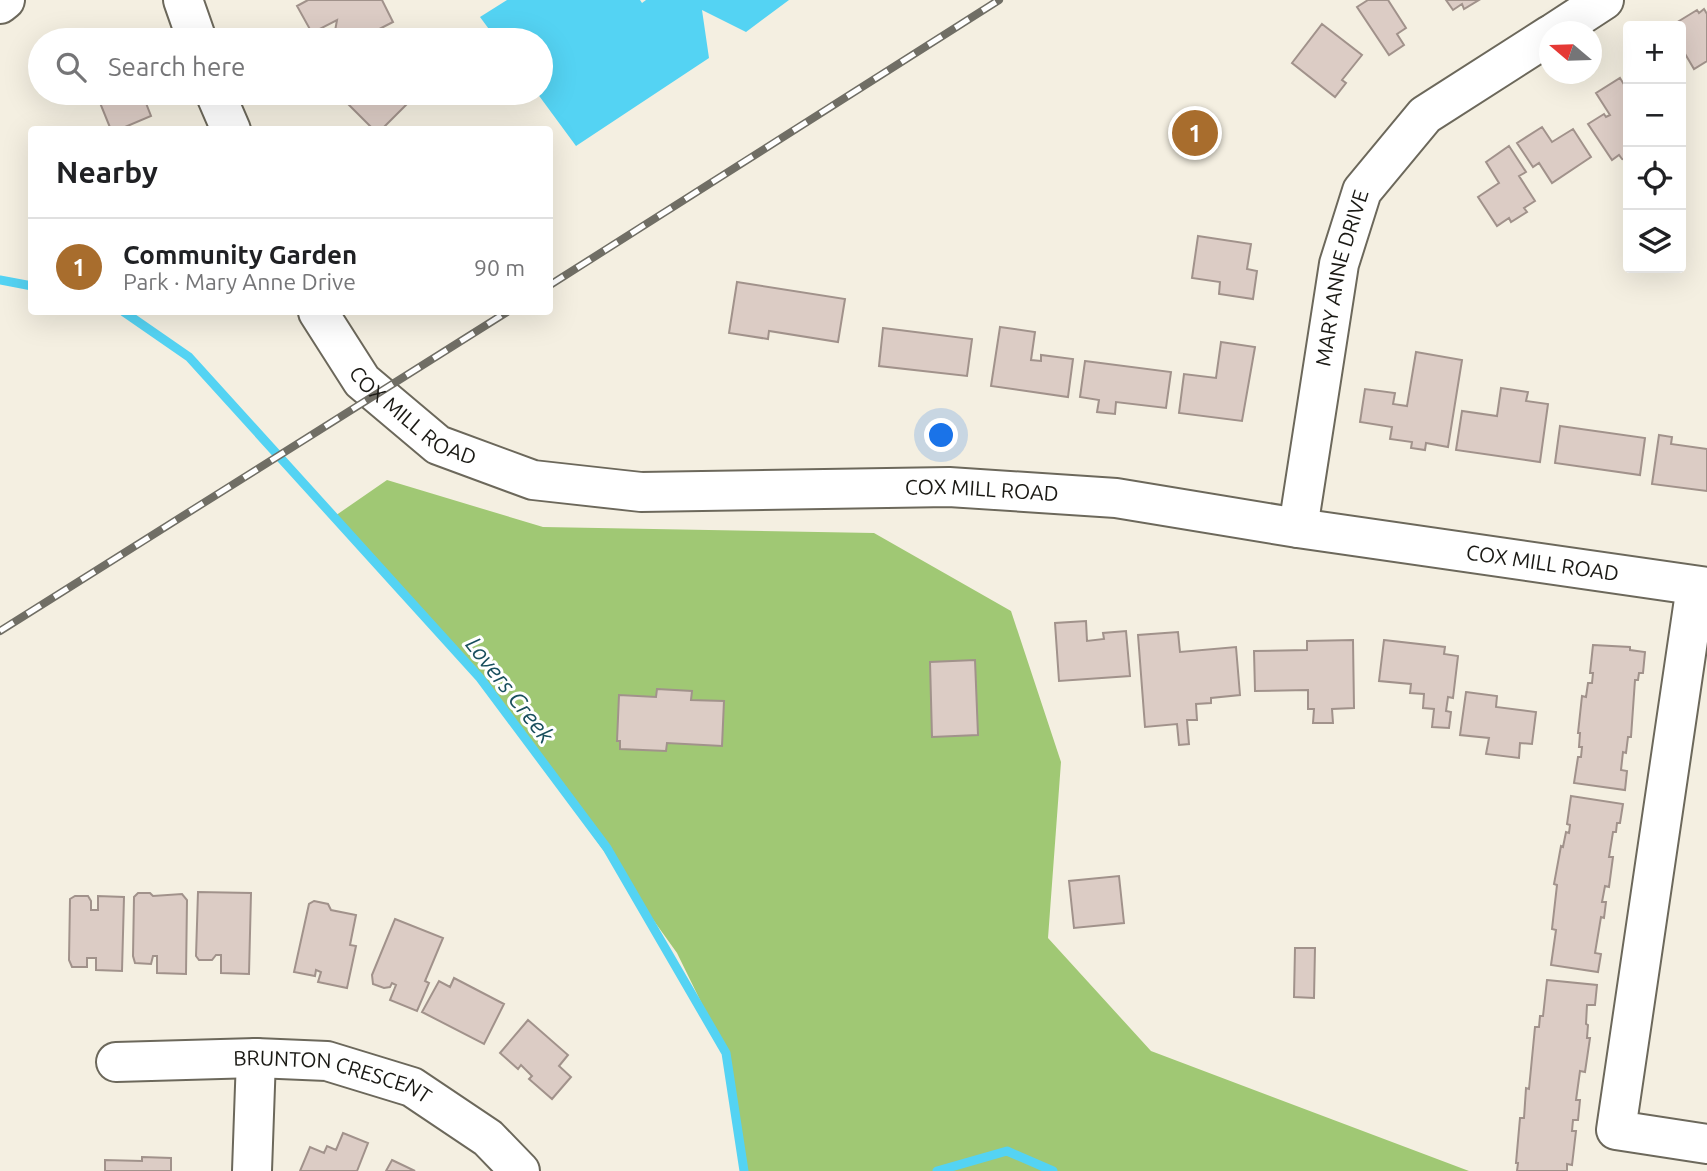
<!DOCTYPE html>
<html lang="en">
<head>
<meta charset="utf-8">
<style>
  :root { --surface:#fff; --page:#f2f2f2; --text:#202124; --muted:#757577; --line:#e0e0e0; --accent:#a86d2d }
  body { margin:0; font-family:Ubuntu,sans-serif; background:var(--page); color:var(--text) }
  .controls { position:absolute; right:21px; top:21px; display:grid; overflow:hidden; border-radius:7px; box-shadow:0 7px 28px #0002 }
  .controls button { width:63px; height:63px; display:grid; place-items:center; padding:0; border:0; border-bottom:2px solid var(--line); background:var(--surface); color:var(--text); font:35px sans-serif }
  .compass { position:absolute; left:1539px; top:21px; width:63px; height:63px; border-radius:50%; background:var(--surface); box-shadow:0 7px 28px #0002; rotate:289deg }
  .you { position:absolute; left:942px; top:436px; width:24px; height:24px; margin:-18px; border:5px solid #fff; border-radius:50%; background:#1a73e8; box-shadow:0 0 0 10px #1a73e833 }
  .badge { display:grid; place-items:center; width:46px; height:46px; border-radius:50%; background:var(--accent); color:#fff; font-size:23px; font-weight:700 }
  .pin { position:absolute; translate:-50% -50%; border:4px solid #fff; box-shadow:0 2px 7px #0006 }
  .list { margin:0; padding:0; list-style:none }
  h2 { display:flex; justify-content:space-between; align-items:center; height:91px; margin:0; padding:0 28px; font-size:30px }
  h2 small { font-size:23px; font-weight:400; color:var(--muted) }
  .list li { display:grid; grid-template-columns:46px 1fr auto; gap:21px; align-items:center; box-sizing:border-box; height:98px; padding:0 28px; border-top:2px solid var(--line) }
  .list b { display:block; font-size:26px; white-space:nowrap }
  .list p { margin:0; font-size:23px; white-space:nowrap; color:var(--muted) }
  .list em { font-size:23px; font-style:normal; color:var(--muted) }
  .icon { flex:none; width:38px; height:38px; fill:none; stroke:currentColor; stroke-width:2; stroke-linecap:round; stroke-linejoin:round }
  .map { position:relative; flex:none; width:1707px; height:1171px; overflow:hidden }
  .search { position:absolute; background:var(--surface); box-shadow:0 7px 28px #0002; left:28px; top:28px; width:525px; height:77px; display:flex; align-items:center; gap:18px; box-sizing:border-box; padding:0 24px; border-radius:38px; color:var(--muted); font-size:26px }
  .panel { position:absolute; background:var(--surface); box-shadow:0 7px 28px #0002; left:28px; top:126px; width:525px; height:189px; border-radius:7px }
  .map>svg:first-child { display:block }
  .forest { fill:#a0c874 }
  .water { fill:#54d3f3 }
  .lines { fill:none; stroke-linecap:round; stroke-linejoin:round }
  .stream { stroke:#54d3f3; stroke-width:9 }
  .building { fill:#dcccc5; stroke:#a1928b; stroke-width:2 }
  .minor-casing { stroke:#6c685b; stroke-width:42 }
  .minor { stroke:#fff; stroke-width:38 }
  .rail-casing { stroke:#706e65; stroke-width:8 }
  .rail { stroke:#fff; stroke-width:5; stroke-dasharray:16; stroke-linecap:butt }
  .labels { text-anchor:middle; stroke-width:6; stroke-linejoin:round; paint-order:stroke }
  .street-label { font-size:21px; fill:#1a1914; stroke:#fff }
  .water-label { font-size:23px; font-style:italic; fill:#194f5d; stroke:#fff }
</style>
</head>
<body>
<div class="map">
<svg width="1707" height="1171" viewBox="0 0 1707 1171">
  <rect width="100%" height="100%" fill="#f4efe1"/>
  <path class="forest" d="M 387,480 L 543,527 L 874,533 L 1011,611 L 1061,762 L 1048,938 L 1151,1051 L 1469,1171 L 744,1171 L 726,1053 L 677,953 L 480,678 L 332,518 Z"/>
  <path class="water" d="M 507,0 L 640,0 L 642,3 L 646,0 L 789,0 L 746,32 L 702,10 L 709,58 L 576,146 L 537,93 L 541,93 L 541,40 L 497,40 L 480,17 Z"/>
  <g class="lines">
    <path class="stream" d="M 0,280 L 32,286
      M 124,312 L 189,357 L 480,678 L 607,848 L 726,1053 L 744,1171
      M 937,1171 L 1007,1151 L 1053,1171"/>
  </g>
  <path class="building" d="M 308,0 L 382,0 L 393,22 L 358,40 L 340,40 L 335,31 L 337,20 L 312,33 L 297,6 Z
    M 1368,0 L 1388,0 L 1406,28 L 1397,34 L 1404,45 L 1389,55 L 1357,7 Z
    M 1446,0 L 1479,0 L 1464,9 L 1462,4 L 1453,10 Z
    M 1704,9 L 1707,14 L 1707,61 L 1694,69 L 1681,47 L 1681,26 L 1671,26 L 1697,10 L 1699,13 Z
    M 1322,24 L 1362,55 L 1342,80 L 1346,83 L 1335,97 L 1292,63 Z
    M 1620,78 L 1628,91 L 1628,161 L 1622,159 L 1619,155 L 1612,160 L 1588,124 L 1604,114 L 1606,117 L 1610,115 L 1596,93 Z
    M 96,93 L 142,93 L 151,116 L 118,130 L 111,130 Z
    M 347,93 L 418,93 L 381,130 L 374,130 L 342,98 Z
    M 1542,127 L 1552,142 L 1573,129 L 1591,157 L 1552,183 L 1539,163 L 1533,167 L 1517,143 Z
    M 1509,146 L 1526,172 L 1519,176 L 1535,201 L 1524,208 L 1527,212 L 1511,222 L 1509,218 L 1497,226 L 1478,197 L 1499,183 L 1486,162 Z
    M 1198,236 L 1251,244 L 1247,269 L 1257,271 L 1253,299 L 1219,294 L 1220,282 L 1192,278 Z
    M 737,282 L 845,299 L 838,342 L 769,331 L 768,339 L 729,333 Z
    M 1000,327 L 1035,332 L 1031,360 L 1041,361 L 1041,355 L 1073,359 L 1068,397 L 991,386 Z
    M 883,328 L 972,339 L 967,376 L 879,366 Z
    M 1221,342 L 1255,347 L 1242,421 L 1179,413 L 1184,374 L 1216,378 Z
    M 1416,352 L 1462,360 L 1448,447 L 1426,443 L 1425,450 L 1411,448 L 1412,442 L 1390,439 L 1392,427 L 1360,422 L 1365,389 L 1395,393 L 1393,404 L 1407,406 Z
    M 1085,361 L 1171,372 L 1166,408 L 1116,402 L 1115,414 L 1097,412 L 1099,400 L 1080,397 Z
    M 1501,388 L 1528,392 L 1526,401 L 1548,404 L 1540,462 L 1456,450 L 1462,411 L 1497,416 Z
    M 1560,426 L 1645,438 L 1640,475 L 1555,463 Z
    M 1659,435 L 1672,437 L 1671,444 L 1707,449 L 1707,491 L 1652,484 Z
    M 1086,621 L 1087,641 L 1104,639 L 1103,633 L 1126,631 L 1130,676 L 1059,681 L 1055,623 Z
    M 1178,632 L 1180,652 L 1236,647 L 1240,695 L 1211,698 L 1211,703 L 1196,704 L 1197,720 L 1187,720 L 1189,744 L 1179,745 L 1177,724 L 1145,727 L 1138,635 Z
    M 1353,640 L 1354,708 L 1332,709 L 1333,723 L 1313,723 L 1314,709 L 1308,709 L 1308,690 L 1255,691 L 1254,651 L 1307,650 L 1307,641 Z
    M 1384,640 L 1445,647 L 1444,654 L 1458,656 L 1453,698 L 1448,697 L 1446,711 L 1451,712 L 1449,728 L 1432,727 L 1434,709 L 1423,708 L 1424,694 L 1410,693 L 1411,684 L 1379,681 Z
    M 1593,645 L 1630,647 L 1630,650 L 1645,652 L 1643,673 L 1639,673 L 1638,680 L 1635,680 L 1631,737 L 1628,737 L 1626,753 L 1623,752 L 1621,770 L 1627,771 L 1625,790 L 1574,783 L 1578,757 L 1581,757 L 1582,747 L 1579,747 L 1580,733 L 1578,733 L 1582,696 L 1586,697 L 1588,683 L 1592,683 L 1593,673 L 1590,673 Z
    M 975,660 L 978,735 L 932,737 L 930,662 Z
    M 657,689 L 692,691 L 691,700 L 724,701 L 722,746 L 667,743 L 666,751 L 620,749 L 620,741 L 617,741 L 619,695 L 656,697 Z
    M 1466,692 L 1497,696 L 1496,707 L 1536,712 L 1532,744 L 1520,743 L 1519,758 L 1486,754 L 1489,738 L 1460,735 Z
    M 1571,796 L 1623,804 L 1620,823 L 1617,823 L 1616,832 L 1613,832 L 1609,857 L 1613,857 L 1609,887 L 1605,886 L 1602,902 L 1606,902 L 1604,918 L 1601,917 L 1595,953 L 1601,954 L 1598,972 L 1551,965 L 1556,930 L 1552,929 L 1557,885 L 1554,884 L 1561,846 L 1563,847 L 1566,832 L 1569,833 L 1570,825 L 1567,824 Z
    M 1119,876 L 1124,923 L 1074,928 L 1069,881 Z
    M 198,892 L 251,893 L 249,974 L 221,973 L 221,955 L 216,955 L 212,960 L 199,960 L 196,956 Z
    M 138,893 L 150,893 L 153,896 L 182,894 L 187,900 L 186,974 L 157,973 L 157,956 L 153,956 L 151,964 L 135,963 L 133,956 L 134,897 Z
    M 75,896 L 88,896 L 91,901 L 91,910 L 98,910 L 98,896 L 124,897 L 122,971 L 96,970 L 96,958 L 87,958 L 87,967 L 72,967 L 69,960 L 70,899 Z
    M 314,901 L 328,904 L 331,910 L 356,915 L 350,945 L 356,946 L 347,988 L 318,982 L 321,972 L 316,970 L 315,976 L 294,972 L 309,904 Z
    M 395,919 L 443,938 L 425,981 L 429,983 L 417,1011 L 390,1000 L 396,985 L 392,983 L 390,987 L 384,988 L 373,984 L 372,975 Z
    M 1295,948 L 1315,948 L 1314,998 L 1294,997 Z
    M 454,978 L 504,1004 L 484,1044 L 422,1012 L 439,981 L 450,987 Z
    M 1547,980 L 1597,985 L 1595,1005 L 1587,1005 L 1586,1024 L 1588,1025 L 1587,1038 L 1590,1038 L 1585,1072 L 1580,1071 L 1576,1100 L 1580,1100 L 1578,1120 L 1573,1120 L 1572,1131 L 1576,1131 L 1572,1165 L 1567,1164 L 1567,1171 L 1517,1171 L 1518,1163 L 1516,1163 L 1520,1118 L 1524,1118 L 1526,1088 L 1529,1089 L 1535,1027 L 1539,1027 L 1540,1016 L 1543,1016 Z
    M 528,1020 L 568,1055 L 559,1066 L 571,1077 L 552,1099 L 529,1079 L 532,1076 L 521,1065 L 518,1069 L 500,1053 Z
    M 343,1133 L 368,1143 L 357,1171 L 300,1171 L 310,1147 L 324,1153 L 327,1146 L 336,1150 Z
    M 142,1157 L 171,1158 L 171,1171 L 105,1171 L 105,1160 L 142,1161 Z
    M 392,1160 L 415,1171 L 386,1171 Z"/>
  <g class="lines">
    <defs>
      <g id="minor">
        <path d="M 183,0 L 197,40"/>
        <path d="M 0,4 L 5,0"/>
        <path d="M 1555,32 L 1604,0"/>
        <path d="M 215,93 L 231,130"/>
        <path id="s1" d="M 318,312 L 362,381 L 438,445 L 533,480 L 641,492 L 949,487 L 1116,498 L 1298,528 L 1707,587"/>
        <path id="s2" d="M 1298,528 L 1339,264 L 1362,191 L 1425,115 L 1550,35"/>
        <path d="M 1696,586 L 1616,1130 L 1707,1144"/>
        <path id="s3" d="M 116,1062 L 256,1058 L 327,1061 L 412,1087 L 488,1138 L 520,1171"/>
        <path d="M 252,1171 L 256,1058"/>
      </g>
    </defs>
    <use href="#minor" class="minor-casing"/>
    <use href="#minor" class="minor"/>
    <defs>
      <path id="rail" d="M 550,285 L 999,0
        M 0,631 L 507,312"/>
    </defs>
    <use href="#rail" class="rail-casing"/>
    <use href="#rail" class="rail"/>
  </g>
  <g class="labels">
    <g class="street-label">
      <text dy="7" stroke="none"><textPath href="#s2" startOffset="254">MARY ANNE DRIVE</textPath></text>
      <text dy="7" stroke="none"><textPath href="#s1" startOffset="144">COX MILL ROAD</textPath></text>
      <text dy="7" stroke="none"><textPath href="#s1" startOffset="732">COX MILL ROAD</textPath></text>
      <text dy="7" stroke="none"><textPath href="#s1" startOffset="1298">COX MILL ROAD</textPath></text>
      <text dy="7" stroke="none"><textPath href="#s3" startOffset="219">BRUNTON CRESCENT</textPath></text>
    </g>
    <g class="water-label">
      <text transform="translate(510 690) rotate(52)" y="8">Lovers Creek</text>
    </g>
  </g>
</svg>
<div class="controls">
<button>+</button>
<button>−</button>
<button><svg class="icon" aria-label="locate" viewBox="0 0 24 24"><circle cx="12" cy="12" r="6"/><path d="M12 2v4M12 18v4M2 12h4M18 12h4"/></svg></button>
<button><svg class="icon" aria-label="layers" viewBox="0 0 24 24"><path d="M12 4l9 5-9 5-9-5zM3 14l9 5 9-5"/></svg></button>
</div>
<svg class="compass" viewBox="-18 -18 36 36"><path d="M0-13l5 13h-10z" fill="#e53935"/><path d="M0 13l5-13h-10z" fill="#757577"/></svg>
<div class="you"></div>
<div class="pin badge" style="left:1195px;top:133px">1</div>
<div class="search"><svg class="icon" aria-label="search" viewBox="0 0 24 24"><circle cx="10" cy="10" r="6"/><path d="M15 15l6 6"/></svg>Search here</div>
<section class="panel">
<h2>Nearby<small></small></h2>
<ul class="list">
<li><span class="badge">1</span><div><b>Community Garden</b><p>Park · Mary Anne Drive</p></div><em>90 m</em></li>
</ul>
</section>
</div>
</body>
</html>
